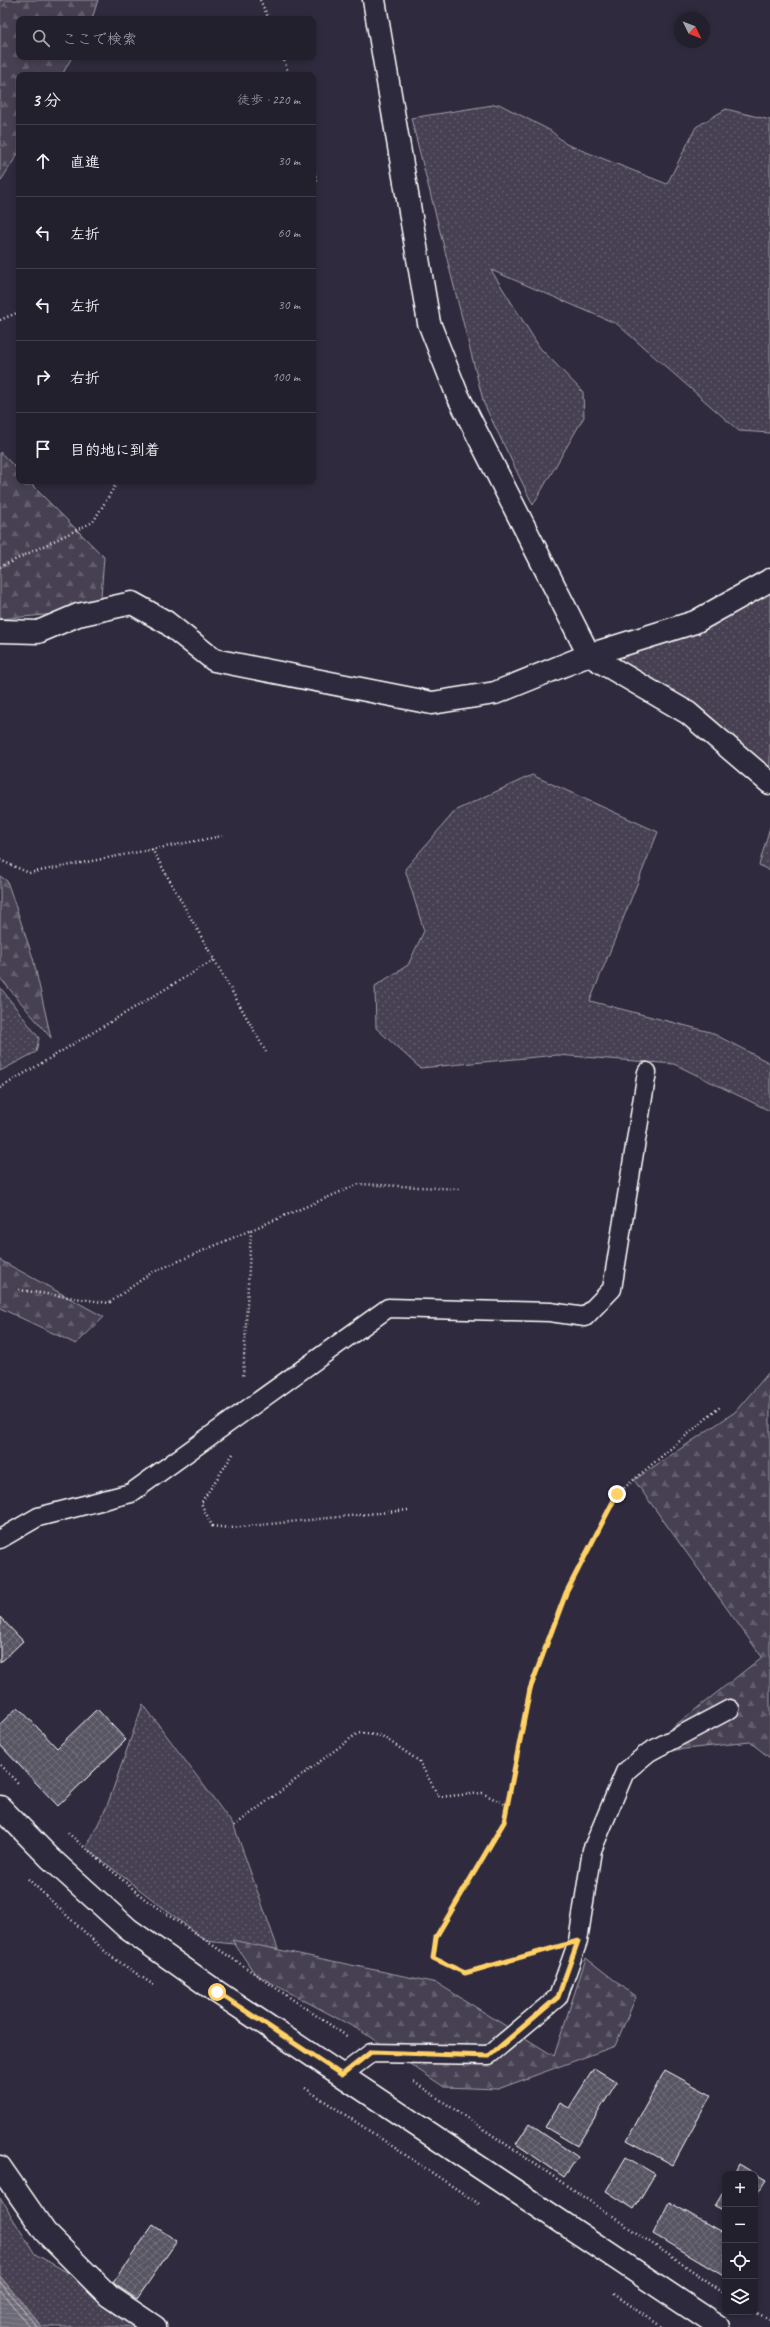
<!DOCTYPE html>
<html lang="ja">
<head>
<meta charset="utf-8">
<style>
  :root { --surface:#23202e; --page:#2b2836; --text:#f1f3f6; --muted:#a3a3aa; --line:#403e4a }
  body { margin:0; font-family:Caveat,"Klee One",sans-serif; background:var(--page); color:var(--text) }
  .controls { position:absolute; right:12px; bottom:12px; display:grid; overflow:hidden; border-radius:8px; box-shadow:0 2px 6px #0003 }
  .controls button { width:36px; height:36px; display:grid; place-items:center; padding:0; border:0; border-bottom:1px solid var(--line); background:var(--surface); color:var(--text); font:20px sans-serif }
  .compass { position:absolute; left:674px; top:12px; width:36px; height:36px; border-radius:50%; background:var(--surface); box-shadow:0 2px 6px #0003; rotate:133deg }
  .stop { position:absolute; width:12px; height:12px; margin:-9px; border:3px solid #ffd166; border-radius:50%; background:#fff }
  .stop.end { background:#ffd166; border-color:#fff; box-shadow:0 1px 4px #0008 }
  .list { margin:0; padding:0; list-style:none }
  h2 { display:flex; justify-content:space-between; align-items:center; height:52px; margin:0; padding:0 16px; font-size:17px }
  h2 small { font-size:13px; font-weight:400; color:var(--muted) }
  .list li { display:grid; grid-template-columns:26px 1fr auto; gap:12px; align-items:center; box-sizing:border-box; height:72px; padding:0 16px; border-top:1px solid var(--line) }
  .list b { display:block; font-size:15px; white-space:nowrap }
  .list em { font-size:13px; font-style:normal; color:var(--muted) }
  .icon { flex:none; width:22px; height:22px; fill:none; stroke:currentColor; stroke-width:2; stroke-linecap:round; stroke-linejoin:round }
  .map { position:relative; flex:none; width:770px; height:2327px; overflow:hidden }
  .search { position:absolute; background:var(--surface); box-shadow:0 2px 6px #0003; left:16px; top:16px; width:300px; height:44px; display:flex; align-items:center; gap:10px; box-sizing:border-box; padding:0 14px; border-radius:8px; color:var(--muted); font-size:15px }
  .panel { position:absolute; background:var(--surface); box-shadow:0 2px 6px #0003; left:16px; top:72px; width:300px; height:412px; border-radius:8px }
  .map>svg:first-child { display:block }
  .grass { fill:url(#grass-dots); stroke:#a2a0a8 }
  .forest { fill:url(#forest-firs); stroke:#a2a0a8 }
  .water { fill:url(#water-rules); stroke:#a7a6ad }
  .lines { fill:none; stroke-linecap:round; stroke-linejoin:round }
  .shore { stroke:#c5c3c9; stroke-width:1 }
  .building { fill:url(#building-cross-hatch); stroke:#fff }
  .service-casing { stroke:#fff; stroke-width:21 }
  .minor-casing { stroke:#fff; stroke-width:25 }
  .tertiary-casing { stroke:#fff; stroke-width:25 }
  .path { stroke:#fff; stroke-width:2.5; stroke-dasharray:1 3; stroke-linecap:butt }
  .service { stroke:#2f2a3d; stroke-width:18 }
  .minor { stroke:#2f2a3d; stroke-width:22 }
  .tertiary { stroke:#2f2a3d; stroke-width:22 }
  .route { stroke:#ffd166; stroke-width:5 }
</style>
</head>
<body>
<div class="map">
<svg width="770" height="2327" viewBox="0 0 770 2327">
  <defs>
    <pattern id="grass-dots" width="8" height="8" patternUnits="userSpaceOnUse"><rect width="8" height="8" fill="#464152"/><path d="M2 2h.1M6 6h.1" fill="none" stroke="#625e6c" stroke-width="1.8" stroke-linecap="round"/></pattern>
    <pattern id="forest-firs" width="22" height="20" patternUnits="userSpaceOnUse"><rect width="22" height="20" fill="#464152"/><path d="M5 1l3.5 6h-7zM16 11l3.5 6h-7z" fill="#625e6c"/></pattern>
    <pattern id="water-rules" width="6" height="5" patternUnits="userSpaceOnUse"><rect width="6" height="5" fill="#6d6a77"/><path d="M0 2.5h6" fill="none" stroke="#83808b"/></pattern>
    <pattern id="building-cross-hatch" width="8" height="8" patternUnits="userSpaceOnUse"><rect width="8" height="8" fill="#595564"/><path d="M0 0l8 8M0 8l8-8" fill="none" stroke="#726e7b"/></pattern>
  </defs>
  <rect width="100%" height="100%" fill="#2f2a3d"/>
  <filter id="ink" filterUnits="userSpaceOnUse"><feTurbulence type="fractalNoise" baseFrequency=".025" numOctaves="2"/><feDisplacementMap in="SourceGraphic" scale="8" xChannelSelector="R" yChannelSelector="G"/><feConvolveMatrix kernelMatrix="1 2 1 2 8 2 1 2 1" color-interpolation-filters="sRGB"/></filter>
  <g filter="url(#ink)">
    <path class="grass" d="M 499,104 L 551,131 L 566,144 L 667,184 L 696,127 L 726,109 L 770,120 L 770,433 L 739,431 L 617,324 L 491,270 L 540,348 L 583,392 L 584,417 L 533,505 L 484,404 L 411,118 Z
      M 770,580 L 770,792 L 709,715 L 596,659 Z
      M 532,775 L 658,832 L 590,1001 L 710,1032 L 770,1063 L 770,1111 L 674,1064 L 557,1055 L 420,1068 L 376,1028 L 375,986 L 408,965 L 424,931 L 405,869 L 456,810 Z
      M 770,827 L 770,871 L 759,865 Z
      M 0,987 L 39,1038 L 36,1052 L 0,1071 Z
      M 143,1704 L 234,1826 L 278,1949 L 206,1941 L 86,1848 L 107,1806 Z
      M 0,2198 L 35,2254 L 164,2327 L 0,2327 Z"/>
    <path class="forest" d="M 0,0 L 98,0 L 92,19 L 19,19 L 19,57 L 72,57 L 62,75 L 19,75 L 19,152 L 0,182 Z
      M 0,452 L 19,471 L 19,481 L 28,481 L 104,557 L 100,610 L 0,619 Z
      M 0,876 L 7,881 L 33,958 L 51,1038 L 0,978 Z
      M 0,1260 L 104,1317 L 76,1344 L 0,1308 Z
      M 770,1371 L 770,1758 L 750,1742 L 639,1754 L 762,1657 L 634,1480 L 735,1412 Z
      M 232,1940 L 437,1983 L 554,2056 L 586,1958 L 636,1997 L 615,2046 L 498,2089 L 444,2087 L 361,2031 L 255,1974 Z"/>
    <path class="water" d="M 0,2276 L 42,2327 L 0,2327 Z"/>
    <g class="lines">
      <path class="shore" d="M 0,2282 L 37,2327
        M 0,2290 L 30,2327"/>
    </g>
    <path class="building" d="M 0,1617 L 23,1641 L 0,1663 Z
      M 18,1707 L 57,1748 L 97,1709 L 126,1740 L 58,1806 L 0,1745 L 0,1724 Z
      M 594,2068 L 617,2082 L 577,2146 L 545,2127 L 560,2103 L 569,2108 Z
      M 665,2070 L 711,2095 L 673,2165 L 627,2140 Z
      M 529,2124 L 578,2157 L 564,2177 L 516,2144 Z
      M 626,2157 L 655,2174 L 634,2209 L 606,2191 Z
      M 739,2164 L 766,2180 L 755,2197 L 755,2174 L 734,2174 Z
      M 725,2189 L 725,2211 L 715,2206 Z
      M 669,2202 L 725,2234 L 725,2277 L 653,2234 Z
      M 153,2225 L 177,2241 L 137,2299 L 113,2283 Z"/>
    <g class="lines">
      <defs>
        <path id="service" d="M 0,1539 L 38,1517 L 131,1493 L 388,1308 L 550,1312 L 585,1317 L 612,1289 L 647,1072
          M 342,2075 L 371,2053 L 489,2055 L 558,1997 L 578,1941 L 592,1850 L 625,1772 L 649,1752 L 730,1709"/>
        <path id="minor" d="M 374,0 L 429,323 L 457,394 L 589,655 L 688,713 L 770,783
          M 0,631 L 38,632 L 78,615 L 132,603 L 166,622 L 214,660 L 432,703 L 495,693 L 589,655 L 695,622 L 770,580
          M 0,2167 L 45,2232 L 109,2296 L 155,2327"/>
        <path id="tertiary" d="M 0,1807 L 50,1858 L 128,1929 L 217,1992 L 719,2327"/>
      </defs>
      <use href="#service" class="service-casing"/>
      <use href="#minor" class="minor-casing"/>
      <use href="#tertiary" class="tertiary-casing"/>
      <path class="path" d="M 260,0 L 269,19
        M 283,57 L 289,75
        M 313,164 L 316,180 L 313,184
        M 0,320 L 19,312
        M 0,567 L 93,522 L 118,481
        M 152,849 L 266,1052
        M 0,860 L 29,873 L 222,836
        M 0,1088 L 214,960
        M 251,1230 L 359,1184 L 460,1189
        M 19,1290 L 109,1303 L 151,1273 L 251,1230 L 243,1378
        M 233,1454 L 201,1503 L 212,1526 L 230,1528 L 408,1510
        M 0,1765 L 18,1783
        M 234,1826 L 358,1733 L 382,1736 L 419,1761 L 439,1797 L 482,1793 L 507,1805
        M 68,1833 L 146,1900 L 348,2037
        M 28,1879 L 109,1955 L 155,1986
        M 545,1950 L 465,1973 L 433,1958 L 436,1937 L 504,1823 L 530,1689 L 566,1593 L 617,1494 L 720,1407
        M 414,2082 L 725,2293
        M 305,2088 L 479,2204
        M 614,2294 L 662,2327
        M 754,2312 L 770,2319"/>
      <use href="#service" class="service"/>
      <use href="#minor" class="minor"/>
      <use href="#tertiary" class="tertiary"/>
    </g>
  </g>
  <g class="lines" filter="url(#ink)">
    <path class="route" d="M 217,1992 L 342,2075 L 371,2052 L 489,2056 L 558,1997 L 578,1941 L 465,1973 L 433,1958 L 436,1937 L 504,1822 L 530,1689 L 566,1593 L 617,1494"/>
  </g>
</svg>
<div class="controls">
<button>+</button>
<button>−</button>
<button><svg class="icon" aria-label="locate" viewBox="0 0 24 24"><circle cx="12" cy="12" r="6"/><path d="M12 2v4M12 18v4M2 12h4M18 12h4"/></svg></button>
<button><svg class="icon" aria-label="layers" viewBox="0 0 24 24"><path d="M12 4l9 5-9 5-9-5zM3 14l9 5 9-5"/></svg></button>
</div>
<svg class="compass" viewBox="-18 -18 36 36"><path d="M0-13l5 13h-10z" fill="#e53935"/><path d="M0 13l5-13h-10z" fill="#a3a3aa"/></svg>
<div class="stop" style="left:217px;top:1992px"></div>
<div class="stop end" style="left:617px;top:1494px"></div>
<div class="search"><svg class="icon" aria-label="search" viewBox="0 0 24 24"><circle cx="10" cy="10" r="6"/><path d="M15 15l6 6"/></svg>ここで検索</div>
<section class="panel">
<h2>3 分<small>徒歩 · 220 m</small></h2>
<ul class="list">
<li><svg class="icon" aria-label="ahead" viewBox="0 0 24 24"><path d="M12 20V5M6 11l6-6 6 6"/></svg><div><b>直進</b></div><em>30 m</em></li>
<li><svg class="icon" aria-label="left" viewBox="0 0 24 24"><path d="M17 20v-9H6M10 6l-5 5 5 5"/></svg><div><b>左折</b></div><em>60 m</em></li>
<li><svg class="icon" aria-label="left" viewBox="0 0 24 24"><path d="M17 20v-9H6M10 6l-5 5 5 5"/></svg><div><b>左折</b></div><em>30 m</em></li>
<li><svg class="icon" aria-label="right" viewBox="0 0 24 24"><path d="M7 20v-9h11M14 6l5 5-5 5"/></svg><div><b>右折</b></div><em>100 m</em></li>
<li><svg class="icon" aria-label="arrive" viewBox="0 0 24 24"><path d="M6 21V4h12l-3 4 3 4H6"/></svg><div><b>目的地に到着</b></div></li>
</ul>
</section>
</div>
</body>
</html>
